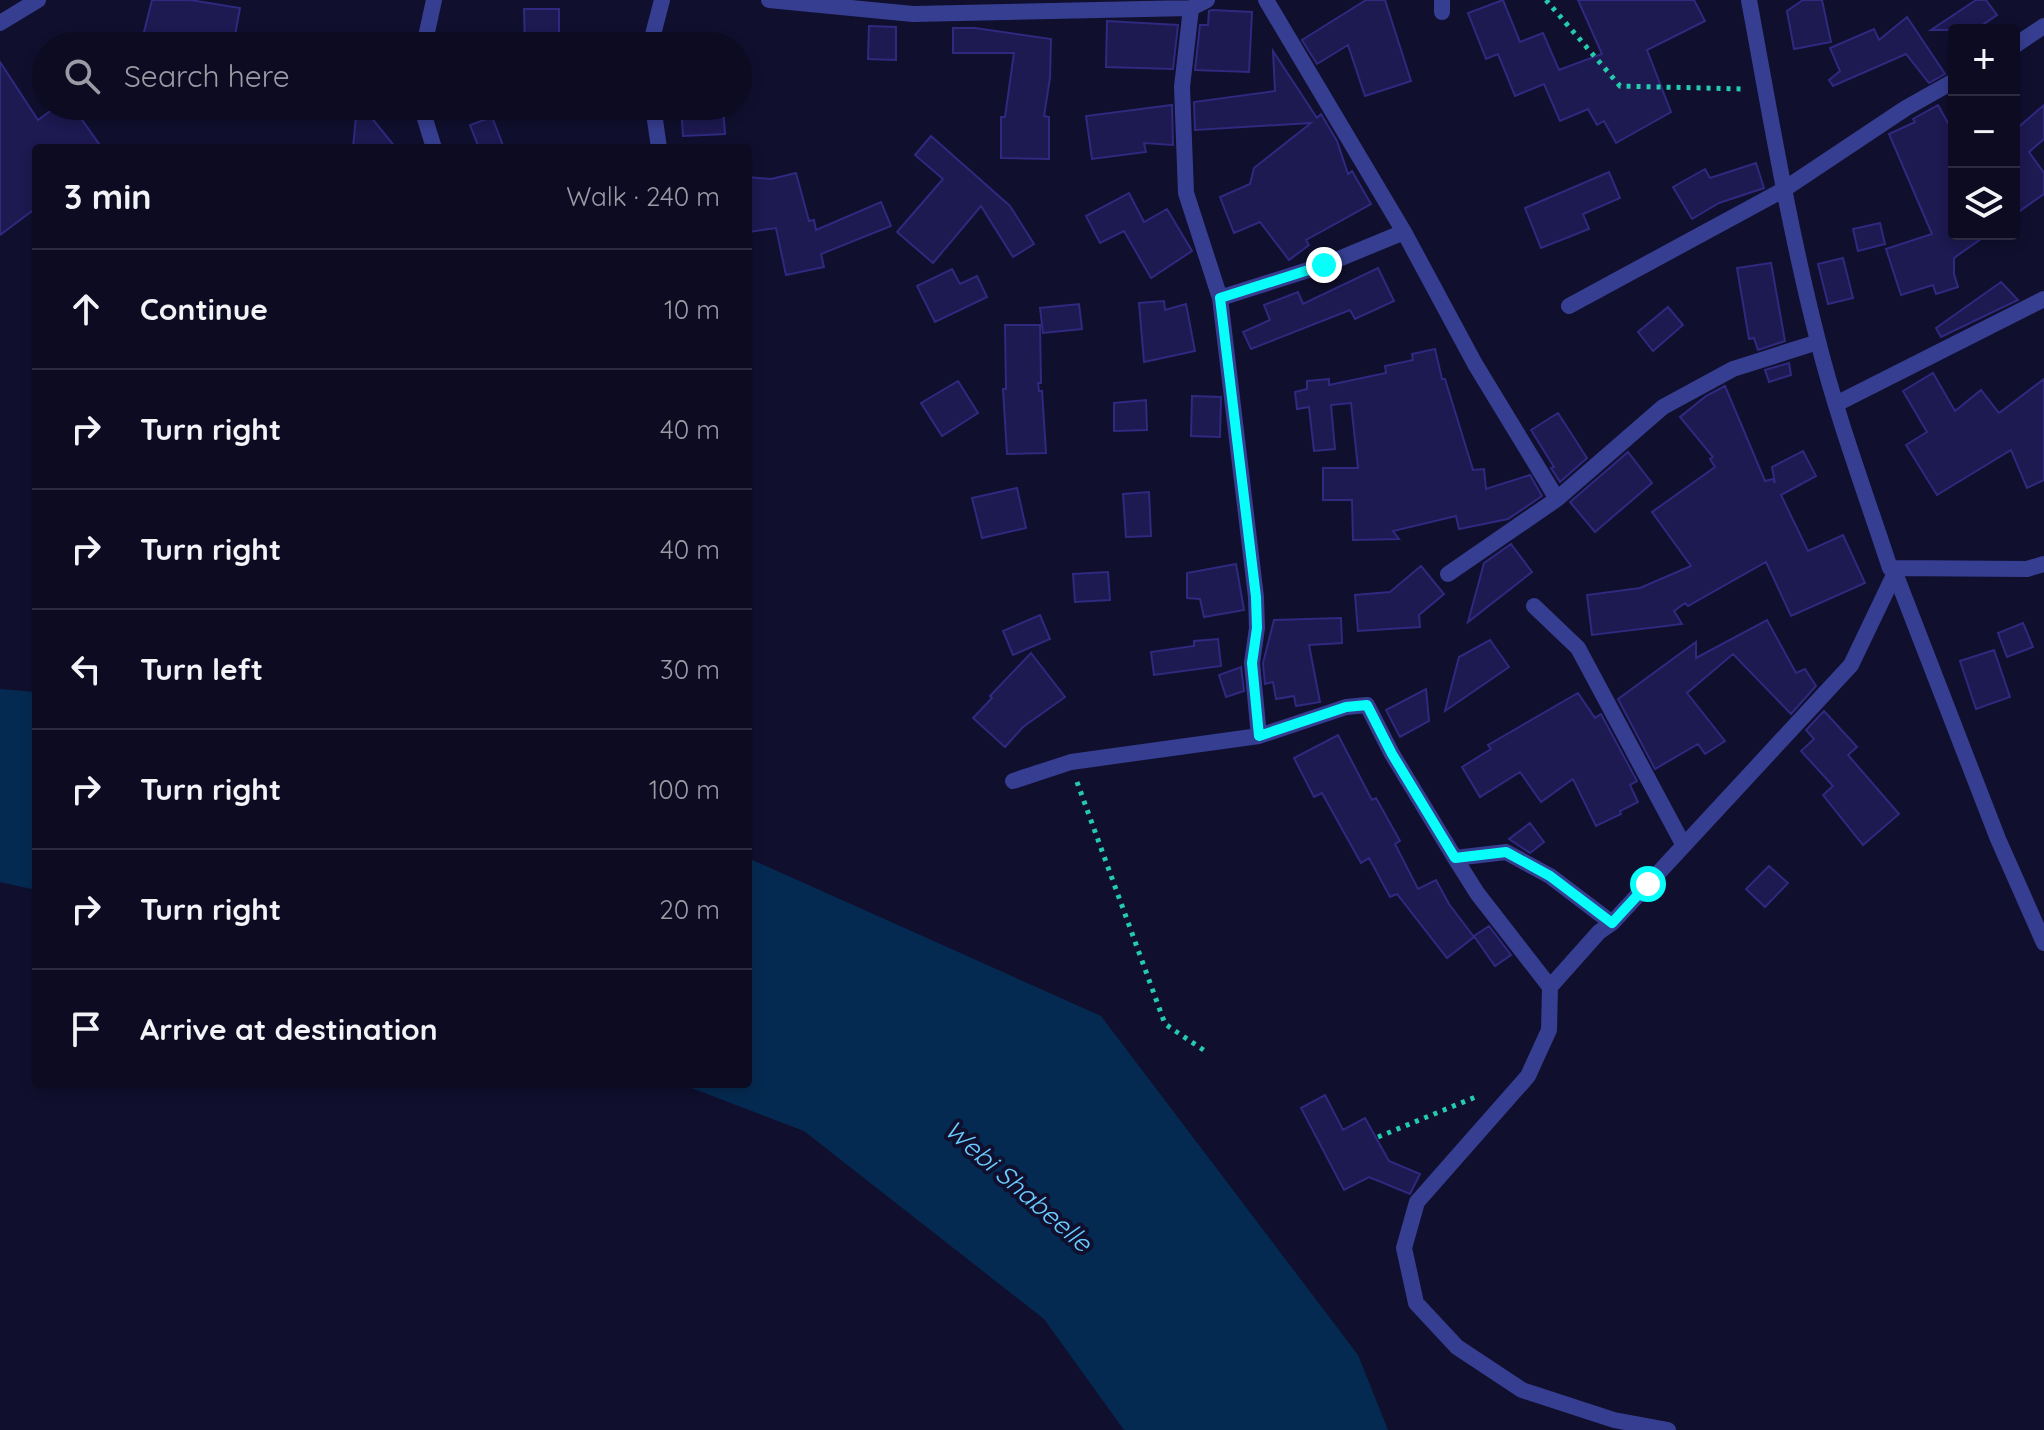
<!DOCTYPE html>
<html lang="en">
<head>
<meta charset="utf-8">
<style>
  :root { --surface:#0c0b22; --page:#15142a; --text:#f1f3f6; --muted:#9a9ba5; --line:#2c2b40 }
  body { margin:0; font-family:Quicksand,sans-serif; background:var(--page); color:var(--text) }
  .controls { position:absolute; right:24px; top:24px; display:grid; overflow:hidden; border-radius:8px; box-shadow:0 4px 12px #0003 }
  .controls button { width:72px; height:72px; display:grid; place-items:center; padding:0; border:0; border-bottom:2px solid var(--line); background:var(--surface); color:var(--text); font:40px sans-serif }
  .stop { position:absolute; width:24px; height:24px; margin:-18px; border:6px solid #08fff9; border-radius:50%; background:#fff }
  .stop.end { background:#08fff9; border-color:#fff; box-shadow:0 2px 8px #0008 }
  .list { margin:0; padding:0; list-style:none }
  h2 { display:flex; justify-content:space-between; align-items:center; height:104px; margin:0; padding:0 32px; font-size:34px }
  h2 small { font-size:26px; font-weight:400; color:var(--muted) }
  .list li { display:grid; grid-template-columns:52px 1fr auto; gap:24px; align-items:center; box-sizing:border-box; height:120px; padding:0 32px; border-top:2px solid var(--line) }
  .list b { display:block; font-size:30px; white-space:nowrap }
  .list em { font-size:26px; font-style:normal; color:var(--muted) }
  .icon { flex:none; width:44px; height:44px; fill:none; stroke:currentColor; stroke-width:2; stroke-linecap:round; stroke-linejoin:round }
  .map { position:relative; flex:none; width:2044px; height:1430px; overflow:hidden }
  .search { position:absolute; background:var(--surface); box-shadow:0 4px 12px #0003; left:32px; top:32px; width:720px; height:88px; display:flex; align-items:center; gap:20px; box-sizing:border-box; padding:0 28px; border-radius:44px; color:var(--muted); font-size:30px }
  .panel { position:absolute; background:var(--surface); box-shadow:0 4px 12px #0003; left:32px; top:144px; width:720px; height:944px; border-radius:8px }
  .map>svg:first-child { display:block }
  .water { fill:#052a51 }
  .building { fill:#1d1951; stroke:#2f297f; stroke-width:2 }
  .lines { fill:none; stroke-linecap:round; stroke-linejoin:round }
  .path { stroke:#24cbac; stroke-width:5; stroke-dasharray:4 6; stroke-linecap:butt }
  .street { stroke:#363e91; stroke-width:16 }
  .route { stroke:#08fff9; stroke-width:10 }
  .labels { text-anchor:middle; stroke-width:8; stroke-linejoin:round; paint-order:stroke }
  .water-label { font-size:26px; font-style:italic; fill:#6acdff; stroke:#100f2e }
</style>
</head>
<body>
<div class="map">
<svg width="2044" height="1430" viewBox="0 0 2044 1430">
  <rect width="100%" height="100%" fill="#100f2e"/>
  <path class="water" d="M 0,689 L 36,692 L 36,890 L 0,882 Z
    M 748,858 L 1101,1016 L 1358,1355 L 1388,1430 L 1124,1430 L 1044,1319 L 804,1131 L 681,1084 L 748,1084 Z"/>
  <path class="building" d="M 152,0 L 190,0 L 240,8 L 233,46 L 196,46 L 143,36 Z
    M 1366,0 L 1385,0 L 1411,81 L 1365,96 L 1348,45 L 1317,64 L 1302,40 Z
    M 1503,0 L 1520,42 L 1543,33 L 1559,70 L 1602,54 L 1578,0 L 1694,0 L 1705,21 L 1647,50 L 1671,112 L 1616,143 L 1604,121 L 1597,125 L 1588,109 L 1560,121 L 1544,84 L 1515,96 L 1498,54 L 1486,59 L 1468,13 Z
    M 1803,0 L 1822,0 L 1831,42 L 1794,49 L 1787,11 Z
    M 1976,0 L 1986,0 L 1997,15 L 1975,30 L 1931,30 Z
    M 524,9 L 559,9 L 559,46 L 525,46 Z
    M 1212,10 L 1252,12 L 1249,72 L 1195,70 L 1200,25 L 1208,25 L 1209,11 Z
    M 1907,17 L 1945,74 L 1929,83 L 1906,54 L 1833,86 L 1829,80 L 1840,71 L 1830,48 L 1874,29 L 1879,40 Z
    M 1107,21 L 1178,25 L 1173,69 L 1106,67 Z
    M 869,26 L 896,27 L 896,60 L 868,59 Z
    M 953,28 L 975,28 L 1051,39 L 1050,78 L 1044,116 L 1049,117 L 1049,159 L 1001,158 L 1001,117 L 1005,117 L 1014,53 L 953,53 Z
    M 1273,51 L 1317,118 L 1321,114 L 1337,141 L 1348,174 L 1352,171 L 1371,204 L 1306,240 L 1309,245 L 1289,260 L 1260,222 L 1234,233 L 1220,197 L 1250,184 L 1254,168 L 1311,123 L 1195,130 L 1194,102 L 1275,91 Z
    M 0,62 L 38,120 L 57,106 L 72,106 L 102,148 L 36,148 L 36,208 L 0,235 Z
    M 1172,105 L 1173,145 L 1144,143 L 1146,152 L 1092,159 L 1086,116 Z
    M 1938,105 L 1954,134 L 1954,234 L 1988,234 L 1954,258 L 1954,274 L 1958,287 L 1936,294 L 1933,285 L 1901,295 L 1886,249 L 1932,234 L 1889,134 L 1915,122 L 1913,119 Z
    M 2044,105 L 2044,139 L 2029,152 L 2044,173 L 2044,194 L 2014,215 L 2014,131 Z
    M 357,106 L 362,106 L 396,148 L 353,148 Z
    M 681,106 L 723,106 L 725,134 L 683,136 Z
    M 492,117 L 504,148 L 479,148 L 470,125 Z
    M 931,136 L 1010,206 L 1034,244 L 1013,257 L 981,206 L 933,263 L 897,232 L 943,179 L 915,155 Z
    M 1756,163 L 1764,188 L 1719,203 L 1692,219 L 1673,187 L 1705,169 L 1710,178 Z
    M 1609,172 L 1620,198 L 1583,214 L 1589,229 L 1541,248 L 1525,208 Z
    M 796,173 L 809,221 L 814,220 L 816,230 L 881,202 L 891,226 L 821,254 L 824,267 L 786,275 L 776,228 L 748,232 L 748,177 L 771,179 Z
    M 1129,193 L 1144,222 L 1167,209 L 1192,251 L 1151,278 L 1124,231 L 1100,243 L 1086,216 Z
    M 1880,223 L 1885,244 L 1858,251 L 1853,229 Z
    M 1843,258 L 1853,298 L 1828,304 L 1818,264 Z
    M 1771,263 L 1785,341 L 1758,350 L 1754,338 L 1749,339 L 1737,268 Z
    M 1378,268 L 1394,301 L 1355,319 L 1350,310 L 1251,349 L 1243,332 L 1270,320 L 1264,305 L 1298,292 L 1303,304 Z
    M 952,269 L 960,284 L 977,276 L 987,297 L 935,322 L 917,286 Z
    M 2001,282 L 2018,300 L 1941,337 L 1936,328 Z
    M 1164,301 L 1165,310 L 1186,304 L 1195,351 L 1144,362 L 1139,303 Z
    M 1079,304 L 1082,329 L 1043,333 L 1040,308 Z
    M 1668,307 L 1683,325 L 1653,351 L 1638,332 Z
    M 1005,325 L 1040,325 L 1041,383 L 1038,383 L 1039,391 L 1042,391 L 1046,453 L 1007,454 L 1003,389 L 1006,389 Z
    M 1435,349 L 1442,379 L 1445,379 L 1473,470 L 1484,469 L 1486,489 L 1530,475 L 1542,496 L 1508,519 L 1459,529 L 1456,516 L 1393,531 L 1399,539 L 1353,540 L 1352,500 L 1323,500 L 1323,468 L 1358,468 L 1351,403 L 1331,405 L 1335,449 L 1314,451 L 1309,407 L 1297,409 L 1295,392 L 1307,389 L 1307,381 L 1329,379 L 1329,385 L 1386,373 L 1385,366 L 1413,360 L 1412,354 Z
    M 1789,363 L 1791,375 L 1769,382 L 1765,370 Z
    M 1933,373 L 1955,411 L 1981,390 L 1999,413 L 2044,379 L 2044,480 L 2027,488 L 2011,450 L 1937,495 L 1906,445 L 1927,432 L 1903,391 Z
    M 958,381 L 978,413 L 942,436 L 921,403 Z
    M 1725,386 L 1765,481 L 1773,479 L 1775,483 L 1772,467 L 1803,451 L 1816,476 L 1781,495 L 1808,551 L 1843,535 L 1865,583 L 1791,616 L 1766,562 L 1688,606 L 1685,603 L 1674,611 L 1682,624 L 1592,635 L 1587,595 L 1640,588 L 1691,566 L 1652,512 L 1715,467 L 1710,459 L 1713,457 L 1680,417 L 1706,396 Z
    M 1192,396 L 1221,397 L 1220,437 L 1191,436 Z
    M 1146,400 L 1147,430 L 1114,431 L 1114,403 Z
    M 1558,413 L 1587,458 L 1560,482 L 1551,468 L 1554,467 L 1531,430 Z
    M 1628,452 L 1652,483 L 1595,532 L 1570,502 Z
    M 1017,488 L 1026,528 L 982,538 L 972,498 Z
    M 1149,492 L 1151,536 L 1126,537 L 1123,494 Z
    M 1511,544 L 1532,572 L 1468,622 L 1484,563 Z
    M 1236,564 L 1244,610 L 1204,617 L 1200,599 L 1187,598 L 1187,573 Z
    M 1421,566 L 1444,594 L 1419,615 L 1420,627 L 1358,631 L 1355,595 L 1390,592 Z
    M 1108,572 L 1110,600 L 1075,602 L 1073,574 Z
    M 1040,615 L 1050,639 L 1013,655 L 1003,631 Z
    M 1341,618 L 1342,643 L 1309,645 L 1320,702 L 1296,706 L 1294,696 L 1276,699 L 1273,682 L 1265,684 L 1263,663 L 1274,620 Z
    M 1767,620 L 1796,673 L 1805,669 L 1816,686 L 1791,714 L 1733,654 L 1687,693 L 1725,741 L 1705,754 L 1698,744 L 1655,769 L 1618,699 L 1696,642 L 1696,658 Z
    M 2023,623 L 2033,647 L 2007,657 L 1998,633 Z
    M 1218,639 L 1221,666 L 1154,675 L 1151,652 L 1194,646 L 1194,641 Z
    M 1490,640 L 1509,667 L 1445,711 L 1459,657 Z
    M 1994,650 L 2010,697 L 1976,709 L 1960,661 Z
    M 1031,653 L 1065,697 L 1023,727 L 1005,747 L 973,718 L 992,698 L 990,696 Z
    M 1241,667 L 1244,691 L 1226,697 L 1219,675 Z
    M 1426,689 L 1429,721 L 1400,737 L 1386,710 Z
    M 1578,693 L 1595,718 L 1601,714 L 1637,781 L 1630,785 L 1638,802 L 1620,811 L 1621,814 L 1596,826 L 1573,779 L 1541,802 L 1520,772 L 1480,797 L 1462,767 L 1491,749 L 1488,745 Z
    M 1824,711 L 1857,747 L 1848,755 L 1899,814 L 1863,845 L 1823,795 L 1833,786 L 1801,751 L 1814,739 L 1806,730 Z
    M 1338,735 L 1372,800 L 1376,798 L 1400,841 L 1395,844 L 1418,889 L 1436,880 L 1449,904 L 1474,937 L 1447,958 L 1397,894 L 1390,897 L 1369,858 L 1361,863 L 1322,793 L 1314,797 L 1294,758 Z
    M 1530,823 L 1544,842 L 1530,853 L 1509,839 Z
    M 1769,866 L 1788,883 L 1765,907 L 1746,889 Z
    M 1489,926 L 1511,955 L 1495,966 L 1474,936 Z
    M 1325,1095 L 1343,1130 L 1365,1118 L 1389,1161 L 1420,1174 L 1410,1194 L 1369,1177 L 1344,1190 L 1301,1108 Z"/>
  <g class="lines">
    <path class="path" d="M 1546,0 L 1620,86 L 1744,89
      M 1077,782 L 1165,1024 L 1208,1053
      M 1378,1137 L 1478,1096"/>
    <path class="street" d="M 769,0 L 913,14 L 1191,8 L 1207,0
      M 1266,0 L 1404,232 L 1475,364 L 1557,499
      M 1442,0 L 1442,12
      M 1749,0 C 1770,114 1789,228 1818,341 C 1837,417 1865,492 1890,568 L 1895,573 L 1998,839 L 2044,943
      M 1191,8 L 1182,87 L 1186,193 L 1220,298
      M 0,23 L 38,0
      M 424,46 L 434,0
      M 650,46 L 662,0
      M 2014,46 L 2044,26
      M 421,106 L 434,148
      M 653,106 L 659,148
      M 1569,306 L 1783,190 L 1906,108 L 1954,81
      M 1836,404 L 2044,299
      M 1890,568 L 2027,569 L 2044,564
      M 1448,574 L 1557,499 L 1663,407 L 1733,369 L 1818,342
      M 1534,606 L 1578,648 L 1683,844
      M 1259,736 L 1252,663 L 1257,628 L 1256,597 L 1220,298 L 1324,265 L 1404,232
      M 1013,781 L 1071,762 L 1259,736 L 1346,707 L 1367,705 L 1392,754 L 1455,858 L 1506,852 L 1550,876 L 1612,923
      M 1455,858 L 1477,893 L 1550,987
      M 1668,1430 L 1614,1420 L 1522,1390 L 1457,1347 L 1416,1303 L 1404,1248 L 1417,1202 L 1528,1076 L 1549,1030 L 1550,987 L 1599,932 L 1612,923 L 1851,665 L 1895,573"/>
  </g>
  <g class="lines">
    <path class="route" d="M 1324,265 L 1220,298 L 1256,597 L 1257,628 L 1252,663 L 1259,736 L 1346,707 L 1367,705 L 1392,754 L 1455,858 L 1506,852 L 1550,876 L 1612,923 L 1648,884"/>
  </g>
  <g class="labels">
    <g class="water-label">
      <text transform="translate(1018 1186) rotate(41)" y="9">Webi Shabeelle</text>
    </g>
  </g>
</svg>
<div class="controls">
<button>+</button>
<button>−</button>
<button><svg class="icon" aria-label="layers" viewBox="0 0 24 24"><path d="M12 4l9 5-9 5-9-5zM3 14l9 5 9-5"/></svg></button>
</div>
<div class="stop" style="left:1648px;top:884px"></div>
<div class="stop end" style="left:1324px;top:265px"></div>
<div class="search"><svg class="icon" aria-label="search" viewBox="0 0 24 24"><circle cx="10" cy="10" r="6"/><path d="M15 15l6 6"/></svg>Search here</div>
<section class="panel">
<h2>3 min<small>Walk · 240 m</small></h2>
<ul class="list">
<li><svg class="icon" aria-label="ahead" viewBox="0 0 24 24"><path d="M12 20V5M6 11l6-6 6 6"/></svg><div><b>Continue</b></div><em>10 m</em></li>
<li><svg class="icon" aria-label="right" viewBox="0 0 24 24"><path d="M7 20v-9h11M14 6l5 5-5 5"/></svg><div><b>Turn right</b></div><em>40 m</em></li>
<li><svg class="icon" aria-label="right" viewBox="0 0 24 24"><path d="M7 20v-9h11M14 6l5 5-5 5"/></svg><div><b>Turn right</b></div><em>40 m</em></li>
<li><svg class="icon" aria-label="left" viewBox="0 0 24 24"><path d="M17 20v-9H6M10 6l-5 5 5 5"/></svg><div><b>Turn left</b></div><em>30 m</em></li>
<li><svg class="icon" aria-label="right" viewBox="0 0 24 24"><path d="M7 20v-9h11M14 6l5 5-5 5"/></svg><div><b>Turn right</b></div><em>100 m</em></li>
<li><svg class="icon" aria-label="right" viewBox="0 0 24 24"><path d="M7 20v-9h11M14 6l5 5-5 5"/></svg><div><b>Turn right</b></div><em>20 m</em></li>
<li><svg class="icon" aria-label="arrive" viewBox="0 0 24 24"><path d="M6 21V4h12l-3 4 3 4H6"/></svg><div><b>Arrive at destination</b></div></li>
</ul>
</section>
</div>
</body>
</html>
